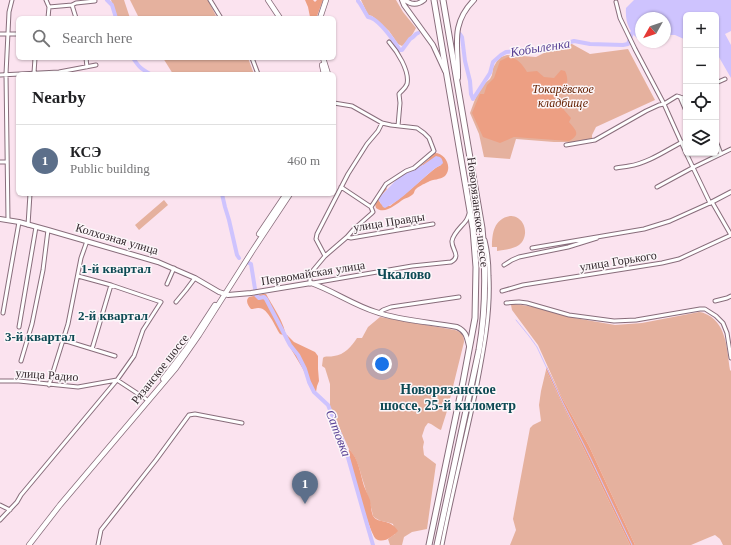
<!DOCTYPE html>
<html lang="en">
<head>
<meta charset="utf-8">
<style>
  :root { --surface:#fff; --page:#f2f2f2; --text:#202124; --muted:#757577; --line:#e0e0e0; --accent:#2a717e }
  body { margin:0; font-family:Georgia,serif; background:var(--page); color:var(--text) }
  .controls { position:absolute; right:12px; top:12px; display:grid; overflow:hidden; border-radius:6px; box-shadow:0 1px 3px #0004 }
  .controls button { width:36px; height:36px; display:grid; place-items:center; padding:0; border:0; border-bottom:1px solid var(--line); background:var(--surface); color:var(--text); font:20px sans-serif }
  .compass { position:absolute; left:635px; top:12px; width:36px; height:36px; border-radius:50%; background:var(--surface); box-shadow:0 1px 3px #0004; rotate:230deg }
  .you { position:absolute; left:382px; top:364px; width:14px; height:14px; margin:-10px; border:3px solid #fff; border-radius:50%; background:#1a73e8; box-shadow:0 0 0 6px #1a73e833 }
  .badge { display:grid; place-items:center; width:26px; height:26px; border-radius:50%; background:var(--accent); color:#fff; font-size:13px; font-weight:700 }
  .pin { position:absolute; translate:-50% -33px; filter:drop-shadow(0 1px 2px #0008) }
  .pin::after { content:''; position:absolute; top:21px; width:14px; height:12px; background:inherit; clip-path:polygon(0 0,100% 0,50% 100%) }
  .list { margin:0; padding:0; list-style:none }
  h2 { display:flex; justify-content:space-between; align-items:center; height:52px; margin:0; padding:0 16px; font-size:17px }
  h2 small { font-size:13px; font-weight:400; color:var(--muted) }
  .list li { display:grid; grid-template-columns:26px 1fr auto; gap:12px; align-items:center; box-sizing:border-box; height:72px; padding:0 16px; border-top:1px solid var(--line) }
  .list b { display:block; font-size:15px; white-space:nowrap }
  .list p { margin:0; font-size:13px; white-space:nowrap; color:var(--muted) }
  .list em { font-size:13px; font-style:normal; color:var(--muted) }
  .icon { flex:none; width:22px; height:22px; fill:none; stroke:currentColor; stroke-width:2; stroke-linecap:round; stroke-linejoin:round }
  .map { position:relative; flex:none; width:731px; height:545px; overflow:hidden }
  .search { position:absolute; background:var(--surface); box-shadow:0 1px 3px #0004; left:16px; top:16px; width:320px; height:44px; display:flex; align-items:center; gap:10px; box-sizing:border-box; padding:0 14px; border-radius:6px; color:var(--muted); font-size:15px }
  .panel { position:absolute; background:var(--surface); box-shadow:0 1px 3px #0004; left:16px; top:72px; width:320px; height:124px; border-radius:6px }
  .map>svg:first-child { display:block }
  .green { fill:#e5b19e }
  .forest { fill:#ed9f83 }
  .water { fill:#cec3fe }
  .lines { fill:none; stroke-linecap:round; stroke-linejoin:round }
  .stream { stroke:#cec3fe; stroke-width:1 }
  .river { stroke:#cec3fe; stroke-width:4 }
  .minor-casing { stroke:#886d7b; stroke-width:5 }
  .tertiary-casing { stroke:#886d7b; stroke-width:5.5 }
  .secondary-casing { stroke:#886d7b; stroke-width:6 }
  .primary-casing { stroke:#886d7b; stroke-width:6 }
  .trunk-casing { stroke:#886d7b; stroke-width:7 }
  .minor { stroke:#fff; stroke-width:3 }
  .tertiary { stroke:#fff; stroke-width:3.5 }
  .secondary { stroke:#fff; stroke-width:4 }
  .primary { stroke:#fff; stroke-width:4.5 }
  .trunk { stroke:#fff; stroke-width:5 }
  .labels { text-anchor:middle; stroke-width:3; stroke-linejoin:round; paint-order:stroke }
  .park-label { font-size:12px; font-style:italic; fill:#662203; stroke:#fcf6f9 }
  .street-label { font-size:12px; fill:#34292e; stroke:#fcf6f9 }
  .water-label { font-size:13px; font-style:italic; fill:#5a4396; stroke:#fcf6f9 }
  .neighbourhood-label { font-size:13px; font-weight:bold; fill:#0e4a54; stroke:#fcf6f9 }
  .quarter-label { font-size:14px; font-weight:bold; fill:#0e4a54; stroke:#fcf6f9 }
</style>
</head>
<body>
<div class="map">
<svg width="731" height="545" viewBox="0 0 731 545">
  <rect width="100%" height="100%" fill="#fbe3ef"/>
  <path class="green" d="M 111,0 L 124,0 L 130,18 L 117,18 Z
    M 130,0 L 208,0 L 217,18 L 139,18 Z
    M 361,0 L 396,0 L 403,12 L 416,28 C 413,34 408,42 402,46 L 398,44 L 389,31 L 372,16 L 368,15 Z
    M 569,44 L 572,44 L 590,54 L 628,49 L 655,100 L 596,127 L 592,135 L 592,140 L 577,142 L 554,142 L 516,139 L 510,159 L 484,157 L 479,134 L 470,113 L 477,94 L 484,84 L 490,79 L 492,75 L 493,68 L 497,61 L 501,57 L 507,55 L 536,57 L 554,48 Z
    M 163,58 L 248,58 L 254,74 L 173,74 Z
    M 164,200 L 168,205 L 139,230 L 135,225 Z
    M 510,216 C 512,216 514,216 516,217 C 527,222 528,238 519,245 C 513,249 504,250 497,251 L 497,247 L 492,247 C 492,233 494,219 510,216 Z
    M 512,304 L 515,304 L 534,307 L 575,318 L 615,325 L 642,323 L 699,312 C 702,312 704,313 708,315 C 727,325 727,351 730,370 L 731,371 L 731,545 L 723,545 L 720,539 L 715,535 L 710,537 L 691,545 L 635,545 L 589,446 L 561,396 L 538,345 L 512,310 L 511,305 Z
    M 380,317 L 455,330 C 462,333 464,334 464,342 L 447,411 L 441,430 C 436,428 433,424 428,423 L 425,427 L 422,436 L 424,442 L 423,447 L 424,455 L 436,464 L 427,529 L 412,532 L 404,537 L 402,545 L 390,545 L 388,539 L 395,534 L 393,524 C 385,521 379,522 373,516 C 371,505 367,495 364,484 C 360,472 358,459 349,449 L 330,407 L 330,384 L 325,368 L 322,366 L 323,358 L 324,357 C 327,356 330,357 334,356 C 344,355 352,346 357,338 L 362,338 L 368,327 Z
    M 546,370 L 630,545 L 510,545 L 516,530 L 513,519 L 530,428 L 533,425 L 541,421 L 539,405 L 541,391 Z"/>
  <path class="forest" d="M 305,0 L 313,0 L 315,2 L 317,0 L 323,0 L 317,16 L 316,18 L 310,17 L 308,7 Z
    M 508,57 C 518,58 522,64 527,72 L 537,71 L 544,77 L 554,78 L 561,70 L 565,71 C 568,77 568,83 565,88 L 560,88 L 557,92 L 564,105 L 564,110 L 571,118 L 569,122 C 576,130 581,135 569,141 L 514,137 L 500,143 L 483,137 L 472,113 L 480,94 L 484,94 L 487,85 L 494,78 L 500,61 Z
    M 435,153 C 445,153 453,167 445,176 C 440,180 433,179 428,182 C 424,184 417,187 415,190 C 414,192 414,194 412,195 C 410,197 406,198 404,199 C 396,204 385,215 376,208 L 375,204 L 383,189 L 386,188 L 387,189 L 378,199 L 381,204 L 390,206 L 406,193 L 433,170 L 437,167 L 441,165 L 423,165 L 418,168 L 429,159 L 431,155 Z
    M 263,294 L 266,294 C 271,303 285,324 285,333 L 283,335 L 280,334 C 275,327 268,307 258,308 C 256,308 254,309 251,309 C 248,305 245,301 249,297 Z
    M 287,335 L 294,342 L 315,352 L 318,356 L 318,369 L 319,381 L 317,386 L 316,392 L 312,390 L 303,369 L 285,339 L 285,337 Z
    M 547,367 L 561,396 L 589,446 L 635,545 L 630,545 L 546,370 Z
    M 349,449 C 359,459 360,473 364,486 C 366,491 368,495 370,500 C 371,505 371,511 373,516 C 378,524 390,518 398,531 C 393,536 384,544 376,539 C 370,535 347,458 349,449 Z"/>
  <path class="water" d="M 634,0 L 731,0 L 731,31 L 725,34 L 731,45 L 731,78 L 716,52 L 716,15 L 686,15 L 686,40 L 675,35 L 665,35 L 665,18 L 641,18 L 641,41 C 629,33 625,22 626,8 Z
    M 436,156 C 441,157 442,158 443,163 C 441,166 436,167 433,170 C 418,182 402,200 385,208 L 383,207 L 378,199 L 399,177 L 423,165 Z"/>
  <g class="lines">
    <path class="stream" d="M 516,320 L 529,336 L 537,347 L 563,403 L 590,457 L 632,545"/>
    <path class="river" d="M 107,0 L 112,5 L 116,18
      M 358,0 L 358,1 C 361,4 365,13 368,17 C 378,18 394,41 400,50 L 402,50 L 410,39 L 413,37 L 416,34 L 418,33
      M 460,34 L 462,37 L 465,61 L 470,81 L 471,94 L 473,99 L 490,73 L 493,62 L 501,55 L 506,52 L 534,50 L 557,46 L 574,41 L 590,44 L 623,45 L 628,44 L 632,33 L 641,25
      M 133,58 C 139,67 140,68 150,74
      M 222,194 L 225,207 L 229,220 L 237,255 L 239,258
      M 249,263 L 251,264 L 255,289
      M 256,295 L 259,298 L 264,297 L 266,299 L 290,345 L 298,355 L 305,369 L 309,382 L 314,392 L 328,405 L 345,447 L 362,507 L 373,545"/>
    <defs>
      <path id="minor" d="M 46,0 L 49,7
        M 210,0 L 221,18
        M 616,2 L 620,18 L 635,49 L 664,104 L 686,153
        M 72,5 L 76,18
        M 48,18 L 49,7 L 72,5 L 76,3 L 95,1
        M 0,34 L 18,34
        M 389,42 C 397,51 410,71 407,84 C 405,89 402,90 399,94 L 400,103 L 398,126
        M 86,58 L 87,67
        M 252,58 L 258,74
        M 34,73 L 35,58
        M 0,75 L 59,72 L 96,65
        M 716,83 L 725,79
        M 680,97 L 686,111
        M 716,141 L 721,154
        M 566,145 L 595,140 L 646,111 L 659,105 L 664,104 L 677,96 L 683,98 L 686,97
        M 0,162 L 7,162
        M 616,168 C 621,167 625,167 629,166 C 648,163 665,151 682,142
        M 341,187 L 371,207
        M 657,187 L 692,168 L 731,149
        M 712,202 L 731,235
        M 8,220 L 6,74 L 9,12 L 12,0
        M 28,225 L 30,194
        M 347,237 L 351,238 L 433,224
        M 532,248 L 644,229 L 670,221 L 710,203 L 686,153
        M 325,256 L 316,239 L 317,234 L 348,174 L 367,144 L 378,131 L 382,123
        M 504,265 L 512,260 L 519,257 L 568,247 L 597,238
        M 313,283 L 412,266 L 451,262 C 462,256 451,249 452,241 C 453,234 460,228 465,222 C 467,220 468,217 469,214
        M 167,284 L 174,268
        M 310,284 L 310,274 L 325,256 L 347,237 L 354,229 L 371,214 L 373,212 L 371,207 L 386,184 L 406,171 L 414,168 L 434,151 L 429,138 L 424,133 L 417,128 L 391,125 L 382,123 L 352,106 L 334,103
        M 502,291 L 523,285 L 662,263 L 679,259 L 731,235
        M 715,301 L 727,298 L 731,296
        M 176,302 L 186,290 L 195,278
        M 506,303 L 519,302 L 527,303 L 569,315 L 614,321 L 636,320 L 700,309 L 705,309 L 716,316 L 723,323 L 727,333 L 731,358
        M 3,313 L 19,222
        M 379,313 L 383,310 L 391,307 L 459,297
        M 19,327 L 36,227
        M 63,340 L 115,356
        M 92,349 L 111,285
        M 21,361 L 32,324 L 43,270 L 48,230
        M 0,381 L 19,381 L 78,387 L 117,380 L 146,399
        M 49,385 L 68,324 L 81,258 L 87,241
        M 0,505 L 10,510
        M 0,520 L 17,502 L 21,495 L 117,380 L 134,356 L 143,330 L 161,302 L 111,285 L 78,276
        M 98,545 L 101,530 L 156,460 L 189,415 L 195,414 L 242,423
        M 442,545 C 452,493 465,442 476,390 C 483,353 491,315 489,276 C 489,264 488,252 485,240"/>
      <path id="tertiary" d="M 710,203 L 731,192"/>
      <path id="secondary" d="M 402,0 L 404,5 L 433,45 L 445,71
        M 405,0 C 411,5 418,5 424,0
        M 458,78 C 459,48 449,25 474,0
        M 0,219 L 19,222 L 48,230 L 158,262 L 195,278 L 219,292 L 228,295 L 251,293 L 311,283 C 334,291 353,305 376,312 C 402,321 430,322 457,327 C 466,331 467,337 469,346"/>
      <path id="primary" d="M 268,0 L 280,18
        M 320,18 L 326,0
        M 323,58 L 328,74
        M 322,65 L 324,74
        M 259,234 L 286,194
        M 163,379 L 187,348 L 215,305
        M 29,545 L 60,505 L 176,368 L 199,335 L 253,250 L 290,194"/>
      <path id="trunk" d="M 429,545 L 463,382 L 475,318 L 476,267 L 473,229 L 434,0
        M 437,545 L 479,350 C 486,310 486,269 482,228 L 443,0"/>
    </defs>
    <use href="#minor" class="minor-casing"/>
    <use href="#tertiary" class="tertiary-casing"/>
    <use href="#secondary" class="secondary-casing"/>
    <use href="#primary" class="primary-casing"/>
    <use href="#trunk" class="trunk-casing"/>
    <use href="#minor" class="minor"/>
    <use href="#tertiary" class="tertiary"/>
    <use href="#secondary" class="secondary"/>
    <use href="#primary" class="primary"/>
    <use href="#trunk" class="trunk"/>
  </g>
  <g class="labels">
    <g class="park-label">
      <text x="563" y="93">Токарёвское<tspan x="563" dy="14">кладбище</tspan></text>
    </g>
    <g class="street-label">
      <text transform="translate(478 212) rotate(83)" y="4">Новорязанское шоссе</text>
      <text transform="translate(389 222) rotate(-9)" y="4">улица Правды</text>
      <text transform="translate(117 239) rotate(16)" y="4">Колхозная улица</text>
      <text transform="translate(618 261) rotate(-9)" y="4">улица Горького</text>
      <text transform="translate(313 273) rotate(-9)" y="4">Первомайская улица</text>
      <text transform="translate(160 369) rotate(-52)" y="4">Рязанское шоссе</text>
      <text transform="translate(47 375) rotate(4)" y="4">улица Радио</text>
    </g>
    <g class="water-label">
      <text transform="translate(540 47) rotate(-9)" y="5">Кобыленка</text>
      <text transform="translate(339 433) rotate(69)" y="5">Сатовка</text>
    </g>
    <g class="neighbourhood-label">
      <text x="116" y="273">1-й квартал</text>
      <text x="113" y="320">2-й квартал</text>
      <text x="40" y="341">3-й квартал</text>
    </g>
    <g class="quarter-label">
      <text x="404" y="279">Чкалово</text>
      <text x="448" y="394">Новорязанское<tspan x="448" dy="16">шоссе, 25-й километр</tspan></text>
    </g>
  </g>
</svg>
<div class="controls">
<button>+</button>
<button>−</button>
<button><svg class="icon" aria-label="locate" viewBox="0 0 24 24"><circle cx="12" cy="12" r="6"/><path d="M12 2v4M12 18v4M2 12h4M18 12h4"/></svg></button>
<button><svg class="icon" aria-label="layers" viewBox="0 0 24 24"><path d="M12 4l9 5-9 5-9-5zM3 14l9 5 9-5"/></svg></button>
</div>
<svg class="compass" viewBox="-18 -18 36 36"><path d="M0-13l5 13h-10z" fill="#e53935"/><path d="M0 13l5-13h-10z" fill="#757577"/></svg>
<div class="you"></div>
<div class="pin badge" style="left:305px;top:504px;background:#5c6f8a">1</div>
<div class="search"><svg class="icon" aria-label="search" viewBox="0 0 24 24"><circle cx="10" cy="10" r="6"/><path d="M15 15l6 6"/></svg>Search here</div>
<section class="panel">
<h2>Nearby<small></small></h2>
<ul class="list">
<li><span class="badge" style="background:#5c6f8a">1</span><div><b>КСЭ</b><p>Public building</p></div><em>460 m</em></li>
</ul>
</section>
</div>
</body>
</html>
